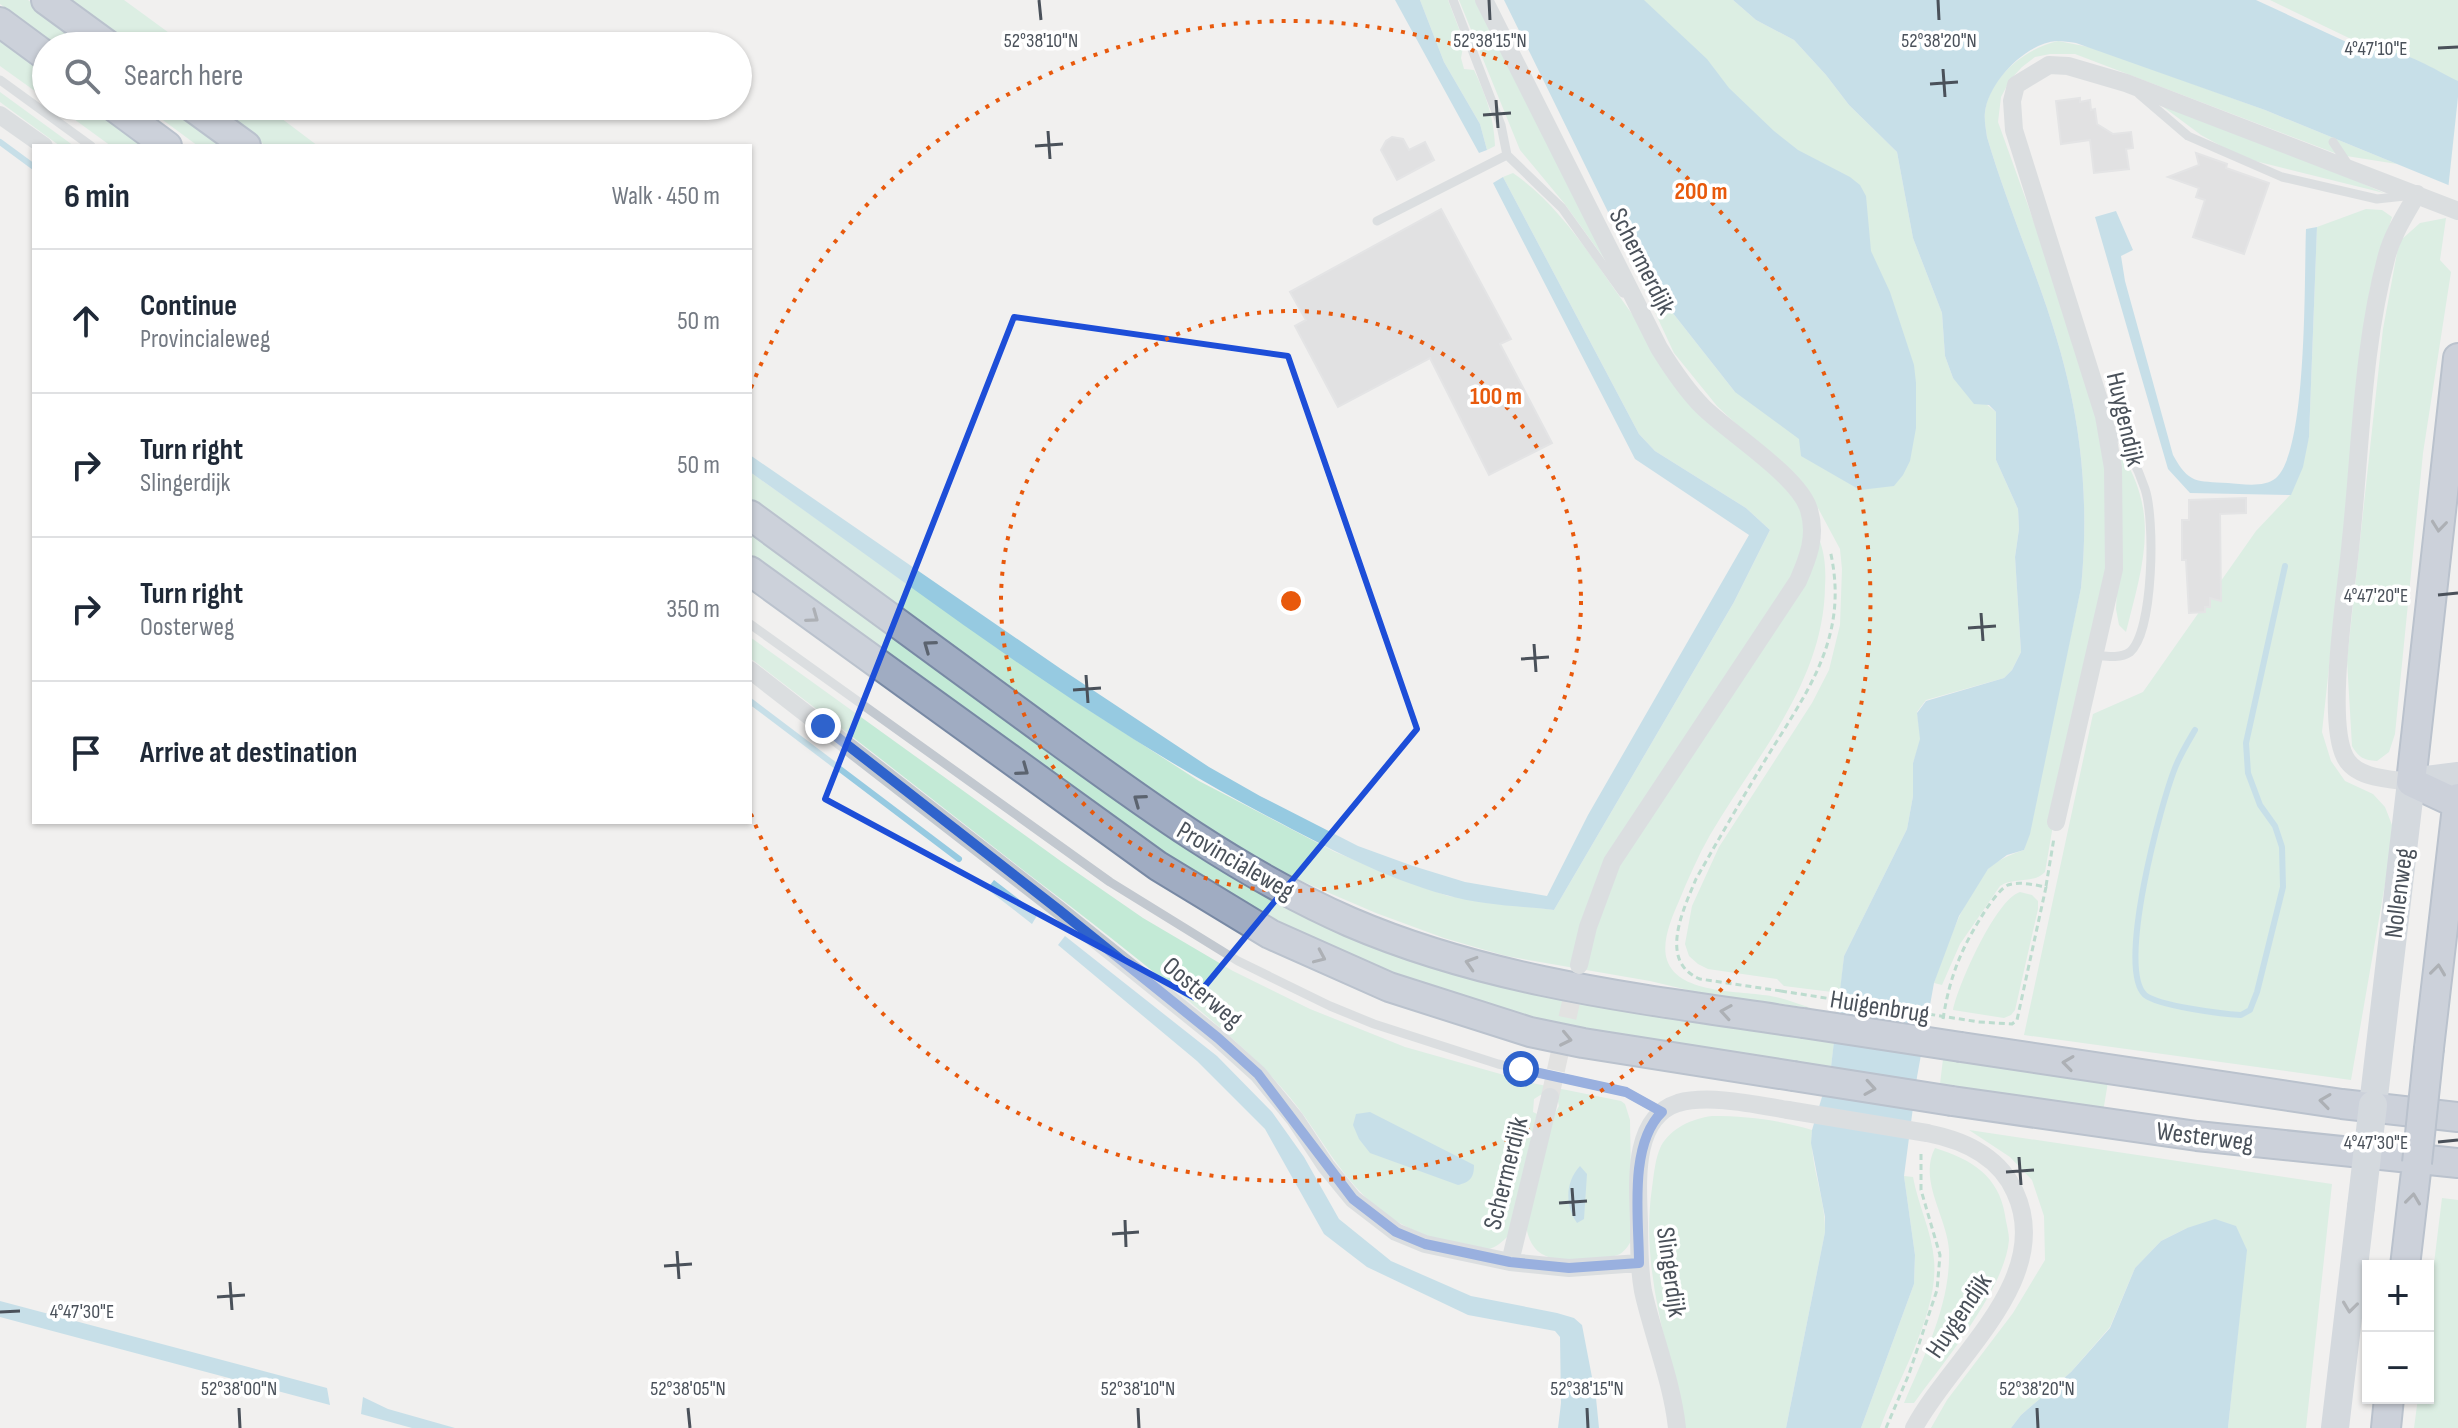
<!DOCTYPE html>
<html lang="en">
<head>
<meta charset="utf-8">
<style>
  :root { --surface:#fff; --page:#f6f6f7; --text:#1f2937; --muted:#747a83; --line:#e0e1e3 }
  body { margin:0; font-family:"Sofia Sans Condensed",sans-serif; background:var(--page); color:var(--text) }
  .controls { position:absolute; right:24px; bottom:24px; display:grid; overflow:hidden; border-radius:0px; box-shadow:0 2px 6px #0004 }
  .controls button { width:72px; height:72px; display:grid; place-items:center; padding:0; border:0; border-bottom:2px solid var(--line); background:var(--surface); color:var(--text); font:40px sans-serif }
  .stop { position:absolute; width:24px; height:24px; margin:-18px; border:6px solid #2f63cc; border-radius:50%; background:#fff }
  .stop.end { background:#2f63cc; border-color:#fff; box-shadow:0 2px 8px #0008 }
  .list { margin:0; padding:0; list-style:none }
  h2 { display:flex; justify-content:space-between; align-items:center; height:104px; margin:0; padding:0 32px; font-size:34px }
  h2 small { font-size:26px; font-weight:400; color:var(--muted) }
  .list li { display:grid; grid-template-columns:52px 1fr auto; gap:24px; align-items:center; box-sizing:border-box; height:144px; padding:0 32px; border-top:2px solid var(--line) }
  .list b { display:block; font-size:30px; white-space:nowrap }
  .list p { margin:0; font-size:26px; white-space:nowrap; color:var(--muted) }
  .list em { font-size:26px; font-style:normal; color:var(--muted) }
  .icon { flex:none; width:44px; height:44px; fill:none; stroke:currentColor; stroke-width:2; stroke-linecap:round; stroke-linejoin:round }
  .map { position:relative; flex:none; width:2458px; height:1428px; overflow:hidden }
  .search { position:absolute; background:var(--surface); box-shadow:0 2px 6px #0004; left:32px; top:32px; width:720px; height:88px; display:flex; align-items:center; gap:20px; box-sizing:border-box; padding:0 28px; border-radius:44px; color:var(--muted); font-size:30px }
  .panel { position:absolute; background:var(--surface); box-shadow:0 2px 6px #0004; left:32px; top:144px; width:720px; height:680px; border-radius:0px }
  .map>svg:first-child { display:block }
  .green { fill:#c3ead6 }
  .water { fill:#96cae1 }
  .pier { fill:#f1f0ef }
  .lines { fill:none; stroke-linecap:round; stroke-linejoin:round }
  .stream { stroke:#96cae1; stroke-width:6 }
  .building { fill:#ceced3; stroke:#d4d5da; stroke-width:2 }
  .minor-tunnel { stroke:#d0d0d1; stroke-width:18; stroke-dasharray:18 9; stroke-linecap:butt }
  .trunk-casing { stroke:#7889a4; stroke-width:32 }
  .path { stroke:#7fc3a9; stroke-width:3; stroke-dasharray:6 4; stroke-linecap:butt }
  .service { stroke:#c2c8cf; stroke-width:9 }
  .minor { stroke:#c2c8cf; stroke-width:18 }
  .primary { stroke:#b2bccb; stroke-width:28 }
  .trunk { stroke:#a0acc2; stroke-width:28 }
  .trunk-bridge-casing { stroke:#7889a4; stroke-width:32; stroke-linecap:butt }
  .path-bridge { stroke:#7fc3a9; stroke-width:3; stroke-dasharray:6 4; stroke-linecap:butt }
  .minor-bridge { stroke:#c2c8cf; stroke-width:18 }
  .primary-bridge { stroke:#b2bccb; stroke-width:28 }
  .trunk-bridge { stroke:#a0acc2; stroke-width:28 }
  .oneway { stroke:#5b636f }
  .oneway2 { stroke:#646c76 }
  .route { stroke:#2f63cc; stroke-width:10 }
  .marked { fill:none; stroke:#1d4ed8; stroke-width:6; stroke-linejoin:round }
  .ticks { fill:none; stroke:#4a515a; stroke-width:3 }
  .ring { fill:none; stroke:#e8590c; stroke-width:4; stroke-dasharray:4 8 }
  .labels { text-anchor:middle; stroke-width:7; stroke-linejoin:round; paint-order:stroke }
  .street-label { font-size:26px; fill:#4a515a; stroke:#fff }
  .ticks-label { font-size:20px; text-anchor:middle; fill:#4a515a; stroke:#fff; stroke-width:7; stroke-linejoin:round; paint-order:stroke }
  .centre { fill:#e8590c; stroke:#fff; stroke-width:4 }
  .ring-label { font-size:24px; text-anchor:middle; font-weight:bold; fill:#e8590c; stroke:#fff; stroke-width:7; stroke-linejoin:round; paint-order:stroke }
</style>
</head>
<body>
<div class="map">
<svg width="2458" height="1428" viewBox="0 0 2458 1428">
  <rect width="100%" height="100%" fill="#f1f0ef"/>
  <path class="green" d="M 0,0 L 28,0 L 92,46 L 57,46 L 0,4 Z
    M 68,0 L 124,0 L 187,46 L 130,46 Z
    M 1420,0 L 1448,0 L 1464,42 L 1461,58 L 1464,69 L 1474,70 C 1486,95 1494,118 1495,146 L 1487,150 L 1480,124 L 1444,62 Z
    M 1459,0 L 1479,0 L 1621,282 L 1564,203 L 1520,150 Z
    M 1642,0 L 1733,0 L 1756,20 L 1794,40 L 1826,75 L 1849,105 L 1897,152 L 1913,238 L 1942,313 L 1945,356 L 1953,378 L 1996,412 L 1996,460 L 2018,509 L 2019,529 L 2015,557 L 2021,652 L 2012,670 L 2004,678 L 1926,700 L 1917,712 L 1921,739 L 1913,763 L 1913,796 L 1907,829 L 1844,956 L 1840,993 L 1784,986 L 1777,979 L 1708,969 L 1698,964 L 1689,956 L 1685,944 L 1692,906 L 1719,847 L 1812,703 L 1829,670 L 1840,625 L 1842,569 L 1840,549 L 1818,508 L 1799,483 L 1717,406 L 1674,353 L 1612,220 L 1650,284 L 1735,392 Z
    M 2270,0 L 2458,0 L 2458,90 L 2455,89 Z
    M 0,40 L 46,74 L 46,99 L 0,66 Z
    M 2058,41 L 2094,48 L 2265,110 L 2397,164 L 2340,155 L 2075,54 L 2050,54 L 2035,57 L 2022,67 L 2010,80 L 2001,97 L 1998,122 L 2044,250 L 2096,413 L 2107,470 L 2107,569 L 2061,778 L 2045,872 C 2034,884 2014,877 2000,886 L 1960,944 L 1942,985 L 1934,983 C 1944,952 1967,888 1991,866 C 2002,858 2012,854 2024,850 L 2081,588 C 2088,518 2084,449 2068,381 C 2049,298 2011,219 1987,137 C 1986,129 1984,120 1985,112 C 1989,77 2026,48 2058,41 Z
    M 0,92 L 74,146 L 60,146 L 0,102 Z
    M 2158,103 L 2328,168 L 2384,193 L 2243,158 L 2201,135 Z
    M 56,106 L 91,106 L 146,146 L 111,146 Z
    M 144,106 L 175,106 L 230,146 L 198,146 Z
    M 211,106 L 265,106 L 318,146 L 266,146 Z
    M 1513,173 C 1578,218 1611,296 1664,353 C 1691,383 1718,413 1745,443 C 1773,473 1801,502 1819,539 C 1825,553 1826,571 1825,586 C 1824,682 1756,756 1710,835 C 1698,856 1688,879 1679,901 C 1672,917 1661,942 1667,960 C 1679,996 1745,990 1776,997 C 1788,1000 1799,1004 1811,1008 L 1709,995 L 1650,981 L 1506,956 L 1444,938 L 1376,913 L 1243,856 L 928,632 L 750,501 L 750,472 L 1075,701 L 1199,781 L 1335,852 L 1412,883 L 1448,896 L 1554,910 L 1734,602 L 1770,530 L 1746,508 L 1655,451 L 1639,434 L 1503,177 Z
    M 2366,209 L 2382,210 L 2392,217 L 2370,289 L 2322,732 L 2331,761 L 2345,781 L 2373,794 L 2385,807 L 2392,825 L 2388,867 L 2351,1080 L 2024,1035 L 2093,714 L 2143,692 L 2256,531 L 2291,494 L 2309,437 L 2317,227 Z
    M 2446,218 L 2440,260 L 2451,272 L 2423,453 L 2395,734 L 2389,752 L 2377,761 C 2364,760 2359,758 2352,746 L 2347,660 L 2383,329 L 2397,253 L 2401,240 L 2420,223 Z
    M 2120,448 C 2127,463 2136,479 2140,495 C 2153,540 2137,587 2126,632 L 2119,625 L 2116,609 L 2120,531 Z
    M 750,528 L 1216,865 L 1597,1000 L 1834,1043 L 1831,1067 L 1623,1039 L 1525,1018 L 1415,986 L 1267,919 L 1164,856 L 750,558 Z
    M 750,637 L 1062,862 L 1143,918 L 1233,971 L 1310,1009 L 1405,1047 L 1532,1083 L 1621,1101 L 1625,1104 L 1630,1120 L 1632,1239 C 1629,1245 1626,1250 1620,1254 C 1607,1261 1559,1262 1546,1256 C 1533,1251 1528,1238 1526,1226 L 1553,1117 L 1559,1106 L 1557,1097 L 1542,1094 L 1534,1099 L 1533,1112 L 1537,1114 L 1508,1236 C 1503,1241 1496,1248 1488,1249 C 1461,1251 1418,1234 1396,1221 C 1354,1195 1332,1156 1305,1117 C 1285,1089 1261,1064 1235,1041 C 1168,981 1095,925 1023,870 C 932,799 842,728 750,658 Z
    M 2020,892 L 2032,895 L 2038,901 L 2038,909 L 2015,1010 L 2011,1015 L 2004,1018 L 1953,1010 C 1958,985 1996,899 2020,892 Z
    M 1943,1059 L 2108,1082 L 2103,1112 L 1940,1084 Z
    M 1712,1116 C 1747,1116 1779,1120 1812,1130 C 1809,1165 1826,1198 1825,1232 L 1786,1428 L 1685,1428 C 1669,1348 1640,1270 1652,1188 C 1654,1174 1655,1159 1661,1146 C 1672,1127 1692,1119 1712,1116 Z
    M 1969,1130 L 2332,1184 L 2306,1428 L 2228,1428 L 2246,1250 L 2187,1228 L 2161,1241 L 2135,1268 L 2110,1327 L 2071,1372 L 2021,1415 L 2011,1428 L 1931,1428 L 1947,1400 L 2013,1313 L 2045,1260 L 2044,1216 L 2032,1180 L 2010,1157 Z
    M 1935,1148 C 1971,1159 1999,1176 2005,1215 C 2006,1223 2009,1232 2009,1240 C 2005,1289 1943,1363 1914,1403 L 1904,1403 C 1925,1354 1951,1303 1949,1250 C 1947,1217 1918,1180 1935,1148 Z
    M 1904,1176 L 1913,1177 C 1918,1205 1932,1232 1934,1260 C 1939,1312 1898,1379 1880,1428 L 1861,1428 L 1914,1284 L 1915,1255 Z
    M 2442,1198 L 2458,1200 L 2458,1428 L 2414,1428 L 2418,1398 L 2428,1398 L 2428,1313 Z"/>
  <path class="water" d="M 1395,0 L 1420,0 L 1444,62 L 1480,124 L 1487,150 L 1479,153 Z
    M 1504,0 L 1644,0 L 1707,59 L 1729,88 L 1774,131 L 1798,150 L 1850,177 L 1860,185 L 1866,196 L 1871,251 L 1890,292 L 1914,365 L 1916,383 L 1916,428 L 1910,461 L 1903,475 L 1894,486 L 1860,490 L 1801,456 L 1799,439 L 1735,392 L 1650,284 L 1609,214 Z
    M 1733,0 L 2256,0 L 2368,52 C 2401,46 2429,67 2458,81 L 2458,189 L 2265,110 L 2076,43 C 2070,42 2063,41 2057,41 C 2026,43 1989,81 1985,112 C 1984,120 1986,129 1987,137 C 2011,219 2049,298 2068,381 C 2084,449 2088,518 2081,588 L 2030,834 L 2024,850 L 2007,855 L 1988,869 L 1959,916 L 1934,983 L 1917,1077 L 1904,1176 L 1915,1255 L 1914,1284 L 1861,1428 L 1786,1428 L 1825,1232 L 1825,1217 L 1811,1143 L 1812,1130 L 1831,1067 L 1844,956 L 1907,829 L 1913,796 L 1913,763 L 1920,739 L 1917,713 L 1926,701 L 2004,678 L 2012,670 L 2021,652 L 2015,557 L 2019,529 L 2018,509 L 1996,460 L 1996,412 L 1989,405 L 1974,404 L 1953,378 L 1945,356 L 1942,313 L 1913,238 L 1897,152 L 1849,105 L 1826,75 L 1794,40 L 1756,20 Z
    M 1503,177 L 1639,434 L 1655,451 L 1746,508 L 1770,530 L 1734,602 L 1554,910 C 1519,906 1480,905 1446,895 C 1384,878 1326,847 1269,817 C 1085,721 919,591 750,472 L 750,455 L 1061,669 L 1209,767 L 1260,796 L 1358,846 L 1413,866 L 1465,882 L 1547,896 L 1588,815 L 1749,535 L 1635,459 L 1493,183 Z
    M 2116,211 L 2133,250 L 2121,256 L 2125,281 L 2173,455 C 2189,484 2196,481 2228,483 C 2242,484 2264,488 2276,478 C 2308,450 2304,275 2306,229 L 2317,227 L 2309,437 L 2303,467 L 2291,495 L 2190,493 L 2168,469 L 2095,217 Z
    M 994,880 L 1038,914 L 1032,924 L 987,889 Z
    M 1065,936 L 1217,1056 L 1272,1112 L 1304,1157 L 1339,1219 L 1391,1261 L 1471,1296 L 1557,1313 L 1574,1318 L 1582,1325 L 1596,1398 L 1599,1428 L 1558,1428 L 1561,1403 L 1560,1337 L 1555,1331 L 1468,1315 L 1367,1267 L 1324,1234 L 1265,1129 L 1197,1061 L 1058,945 Z
    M 1370,1112 L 1474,1165 C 1474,1178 1470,1182 1458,1185 L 1370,1153 L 1359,1139 L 1353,1125 L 1356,1114 Z
    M 1580,1166 L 1587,1174 L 1584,1219 L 1577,1223 C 1565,1206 1565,1182 1580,1166 Z
    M 2215,1219 L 2236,1226 L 2247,1250 L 2228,1428 L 2011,1428 L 2021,1415 L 2071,1372 L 2110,1328 L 2135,1268 L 2161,1241 L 2187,1228 Z
    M 0,1301 L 327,1388 L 330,1405 L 0,1317 Z
    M 363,1397 L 388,1409 L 455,1428 L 412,1428 L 361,1414 Z"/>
  <path class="pier" d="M 2458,97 L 2458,193 L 2448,190 Z"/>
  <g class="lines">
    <path class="stream" d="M 0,142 L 34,167
      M 750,701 L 959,859
      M 2195,730 C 2188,742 2180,755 2175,768 C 2161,803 2116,969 2145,995 C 2159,1006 2222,1014 2241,1015 L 2250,1010 L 2257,992 L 2283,887 L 2282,847 L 2275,826 L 2260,805 L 2248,773 L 2246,743 L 2285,566"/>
  </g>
  <path class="building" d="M 2080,98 L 2080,102 L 2090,100 L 2091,110 L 2095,109 L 2097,124 L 2113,134 L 2131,132 L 2133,148 L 2126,149 L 2129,169 L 2094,173 L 2090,140 L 2061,144 L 2056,101 Z
    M 1392,137 L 1403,139 L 1409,150 L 1425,142 L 1434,160 L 1397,180 L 1381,150 L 1386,141 Z
    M 2196,153 L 2227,164 L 2226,168 L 2269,183 L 2244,254 L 2193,237 L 2205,200 L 2196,197 L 2199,188 L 2168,177 L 2199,165 Z
    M 1441,209 L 1511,339 L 1500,344 L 1552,443 L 1489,475 L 1430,358 L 1338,407 L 1295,326 L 1306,320 L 1290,292 Z
    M 2246,498 L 2246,513 L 2220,514 L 2221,601 L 2210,598 L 2210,607 L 2205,607 L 2205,612 L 2189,613 L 2186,560 L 2182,560 L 2182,520 L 2189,520 L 2189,500 Z"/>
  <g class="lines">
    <path class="minor-tunnel" d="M 1550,1097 L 1576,979"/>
    <defs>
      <path id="trunk" d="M 46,0 L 109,46
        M 0,22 L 46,56
        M 113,106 L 167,146
        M 191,106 L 246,146
        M 2458,358 L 2411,782 L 2458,804
        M 750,515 C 846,585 942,655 1038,726 C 1138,799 1236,872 1350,922 C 1494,984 1650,1000 1803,1023
        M 750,571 L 1158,866 L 1270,934 L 1389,987 L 1530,1032 L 1583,1043 L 1793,1076
        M 1961,1047 L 2342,1104 L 2458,1117
        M 2429,1048 L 2458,798
        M 1952,1101 L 2197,1136 L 2458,1163
        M 2405,1266 L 2417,1163
        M 2386,1428 L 2389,1398"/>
    </defs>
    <use href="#trunk" class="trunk-casing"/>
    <path class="path" d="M 2046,886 L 2054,838
      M 1781,991 L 1700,979 C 1658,962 1683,910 1696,879 C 1717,842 1739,804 1761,767 C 1804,695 1851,640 1830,550
      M 1943,1019 C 1950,975 1962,946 1987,908 C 1992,901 2000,889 2008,885 C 2019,881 2035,885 2046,887 L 2017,1020 L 2012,1024 L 1979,1022
      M 1886,1428 L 1909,1374 L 1937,1290 L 1940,1255 L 1921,1190 L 1921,1152"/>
    <path class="service" d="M 1453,0 L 1501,125 L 1507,155
      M 0,80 L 91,146
      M 2139,94 L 2188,136 L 2282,177 L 2377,199 L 2405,196
      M 2333,142 L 2349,166
      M 1377,221 L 1507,155 L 1562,208 L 1623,293
      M 750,624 L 1110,882 L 1238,961 L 1330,1006 L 1374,1024 L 1498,1064 L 1626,1092 L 1662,1112
      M 2094,655 C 2105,656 2120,659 2130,652 C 2154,631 2155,518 2145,489 C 2137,465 2125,443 2110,423"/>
    <path class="minor" d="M 1484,0 L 1659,348 C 1672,369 1686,390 1703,407 C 1728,432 1800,477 1809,510 C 1817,536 1808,558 1798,581 L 1612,862 L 1588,927 L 1579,965
      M 0,115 L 44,146
      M 750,670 L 1059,910 L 1218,1038 L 1258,1074 L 1295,1119 L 1326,1166 L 1353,1199 L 1396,1232 L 1425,1244 L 1510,1262 L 1569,1268 L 1639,1263
      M 2411,782 C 2390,779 2356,779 2345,757 C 2325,718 2347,588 2351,539 C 2361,445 2362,347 2387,255 C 2393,233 2406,214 2417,194
      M 2056,822 L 2114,569 L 2113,468 L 2104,416 L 2014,130 L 2012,101 L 2016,85 L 2049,65 L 2068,66 L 2126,83 L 2458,211
      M 1510,1262 L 1550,1097
      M 1677,1428 C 1672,1381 1653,1336 1643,1291 C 1639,1268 1639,1246 1639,1223 C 1638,1185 1631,1118 1678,1103 C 1709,1094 1757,1105 1788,1110
      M 1914,1428 C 1952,1357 2055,1279 2015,1192 C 1999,1156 1963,1140 1927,1133"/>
    <path class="primary" d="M 2373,1105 L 2411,782 L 2458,776
      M 2335,1428 L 2361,1207"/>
    <use href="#trunk" class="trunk"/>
    <defs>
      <path id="trunk-bridge" d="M 1803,1023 L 1961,1047
        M 1793,1076 L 1952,1101
        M 2417,1163 L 2429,1048"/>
    </defs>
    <use href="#trunk-bridge" class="trunk-bridge-casing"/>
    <path class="path-bridge" d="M 1781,991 L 1979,1022"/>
    <path class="minor-bridge" d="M 1788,1110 L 1927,1133"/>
    <path class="primary-bridge" d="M 2361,1207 L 2373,1105"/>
    <use href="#trunk-bridge" class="trunk-bridge"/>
  </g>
  <defs><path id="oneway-chevron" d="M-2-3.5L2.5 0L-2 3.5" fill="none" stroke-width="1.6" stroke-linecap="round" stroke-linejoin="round" transform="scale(2)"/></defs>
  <g class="oneway">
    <use href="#oneway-chevron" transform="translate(2439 526) rotate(96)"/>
    <use href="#oneway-chevron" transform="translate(813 617) rotate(36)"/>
    <use href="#oneway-chevron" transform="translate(929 646) rotate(-144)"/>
    <use href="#oneway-chevron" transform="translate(1023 770) rotate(36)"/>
    <use href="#oneway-chevron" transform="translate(1139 800) rotate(-144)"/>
    <use href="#oneway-chevron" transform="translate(1320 957) rotate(24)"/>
    <use href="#oneway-chevron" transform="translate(1471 963) rotate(-163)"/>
    <use href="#oneway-chevron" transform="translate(2438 970) rotate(-83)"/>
    <use href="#oneway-chevron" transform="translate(1726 1012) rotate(-171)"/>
    <use href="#oneway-chevron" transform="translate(1566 1039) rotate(12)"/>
    <use href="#oneway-chevron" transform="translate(2068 1063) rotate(-172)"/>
    <use href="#oneway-chevron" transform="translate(1870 1088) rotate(9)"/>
    <use href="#oneway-chevron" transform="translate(2325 1101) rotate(-172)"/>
    <use href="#oneway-chevron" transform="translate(2413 1199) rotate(-83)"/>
  </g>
  <use class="oneway2" href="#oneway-chevron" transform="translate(2350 1307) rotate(97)"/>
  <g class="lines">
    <path class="route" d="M 823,726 L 1059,910 L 1218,1038 L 1258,1074 L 1353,1199 L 1396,1232 L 1425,1244 L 1510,1262 L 1569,1268 L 1639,1263 C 1639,1220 1628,1145 1662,1112 L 1626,1092 L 1521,1069"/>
  </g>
  <path d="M0 0H2458V1428H0ZM 1014,317 L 1288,356 L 1417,729 L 1195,998 L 825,799 Z" fill="#f1f0ef" fill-opacity=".55" fill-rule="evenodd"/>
  <path class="marked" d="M 1014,317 L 1288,356 L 1417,729 L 1195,998 L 825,799 Z"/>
  <path class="ticks" d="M 1039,0 L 1041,20M 1489,0 L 1490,20M 1938,0 L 1939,20M 2438,48 L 2458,47M 1943,69 L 1945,97M 1930,84 L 1958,82M 1496,100 L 1498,128M 1483,115 L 1511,113M 1048,131 L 1050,159M 1035,146 L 1063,144M 2438,595 L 2458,593M 1981,613 L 1983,641M 1968,628 L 1996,626M 1534,644 L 1536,672M 1521,659 L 1549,657M 1086,675 L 1088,703M 1073,690 L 1101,688M 2438,1142 L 2458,1140M 2019,1157 L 2021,1185M 2006,1172 L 2034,1170M 1572,1188 L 1574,1216M 1559,1203 L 1587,1201M 1125,1220 L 1126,1247M 1112,1234 L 1139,1232M 677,1251 L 679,1279M 664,1266 L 692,1264M 230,1282 L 232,1310M 217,1297 L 245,1295M 0,1312 L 20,1311M 239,1408 L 240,1428M 688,1408 L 690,1428M 1138,1408 L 1139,1428M 1587,1408 L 1588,1428M 2037,1408 L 2038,1428"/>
  <g class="ring">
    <circle cx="1291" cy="601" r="290"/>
    <path d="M751 388A580 580 0 1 1 751 814"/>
  </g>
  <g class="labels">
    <g class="street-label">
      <text transform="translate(1643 261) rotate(63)" y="9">Schermerdijk</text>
      <text transform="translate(2126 419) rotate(77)" y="9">Huygendijk</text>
      <text transform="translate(1236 860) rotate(30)" y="9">Provincialeweg</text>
      <text transform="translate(2398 893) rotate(-83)" y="9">Nollenweg</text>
      <text transform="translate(1203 992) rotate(40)" y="9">Oosterweg</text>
      <text transform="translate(1880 1006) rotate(9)" y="9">Huigenbrug</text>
      <text transform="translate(2205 1136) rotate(7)" y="9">Westerweg</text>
      <text transform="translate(1505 1173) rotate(-76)" y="9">Schermerdijk</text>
      <text transform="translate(1672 1272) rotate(82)" y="9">Slingerdijk</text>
      <text transform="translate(1958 1315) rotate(-56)" y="9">Huygendijk</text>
    </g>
  </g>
  <g class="ticks-label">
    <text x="1041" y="47">52°38'10"N</text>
    <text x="1490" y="47">52°38'15"N</text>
    <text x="1939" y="47">52°38'20"N</text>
    <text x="2376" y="55">4°47'10"E</text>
    <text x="2376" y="602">4°47'20"E</text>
    <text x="2376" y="1149">4°47'30"E</text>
    <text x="82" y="1318">4°47'30"E</text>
    <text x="239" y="1395">52°38'00"N</text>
    <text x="688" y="1395">52°38'05"N</text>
    <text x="1138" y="1395">52°38'10"N</text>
    <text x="1587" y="1395">52°38'15"N</text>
    <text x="2037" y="1395">52°38'20"N</text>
  </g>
  <circle cx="1291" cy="601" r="12" class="centre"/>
  <g class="ring-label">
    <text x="1701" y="199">200 m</text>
    <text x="1496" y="404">100 m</text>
  </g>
</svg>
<div class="controls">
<button>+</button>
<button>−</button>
</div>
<div class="stop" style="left:1521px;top:1069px"></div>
<div class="stop end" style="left:823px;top:726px"></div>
<div class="search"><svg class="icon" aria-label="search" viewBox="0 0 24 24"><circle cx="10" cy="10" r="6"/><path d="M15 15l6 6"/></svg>Search here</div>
<section class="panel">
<h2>6 min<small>Walk · 450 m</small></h2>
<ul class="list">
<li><svg class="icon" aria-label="ahead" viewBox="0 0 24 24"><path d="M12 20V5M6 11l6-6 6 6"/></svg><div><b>Continue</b><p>Provincialeweg</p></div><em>50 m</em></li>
<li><svg class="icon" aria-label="right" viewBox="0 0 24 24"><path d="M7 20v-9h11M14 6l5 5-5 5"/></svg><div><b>Turn right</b><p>Slingerdijk</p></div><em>50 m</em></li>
<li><svg class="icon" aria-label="right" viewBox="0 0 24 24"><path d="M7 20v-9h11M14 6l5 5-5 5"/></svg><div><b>Turn right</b><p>Oosterweg</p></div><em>350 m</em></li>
<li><svg class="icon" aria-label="arrive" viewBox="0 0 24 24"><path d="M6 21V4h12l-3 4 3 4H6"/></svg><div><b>Arrive at destination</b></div></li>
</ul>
</section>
</div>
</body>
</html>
